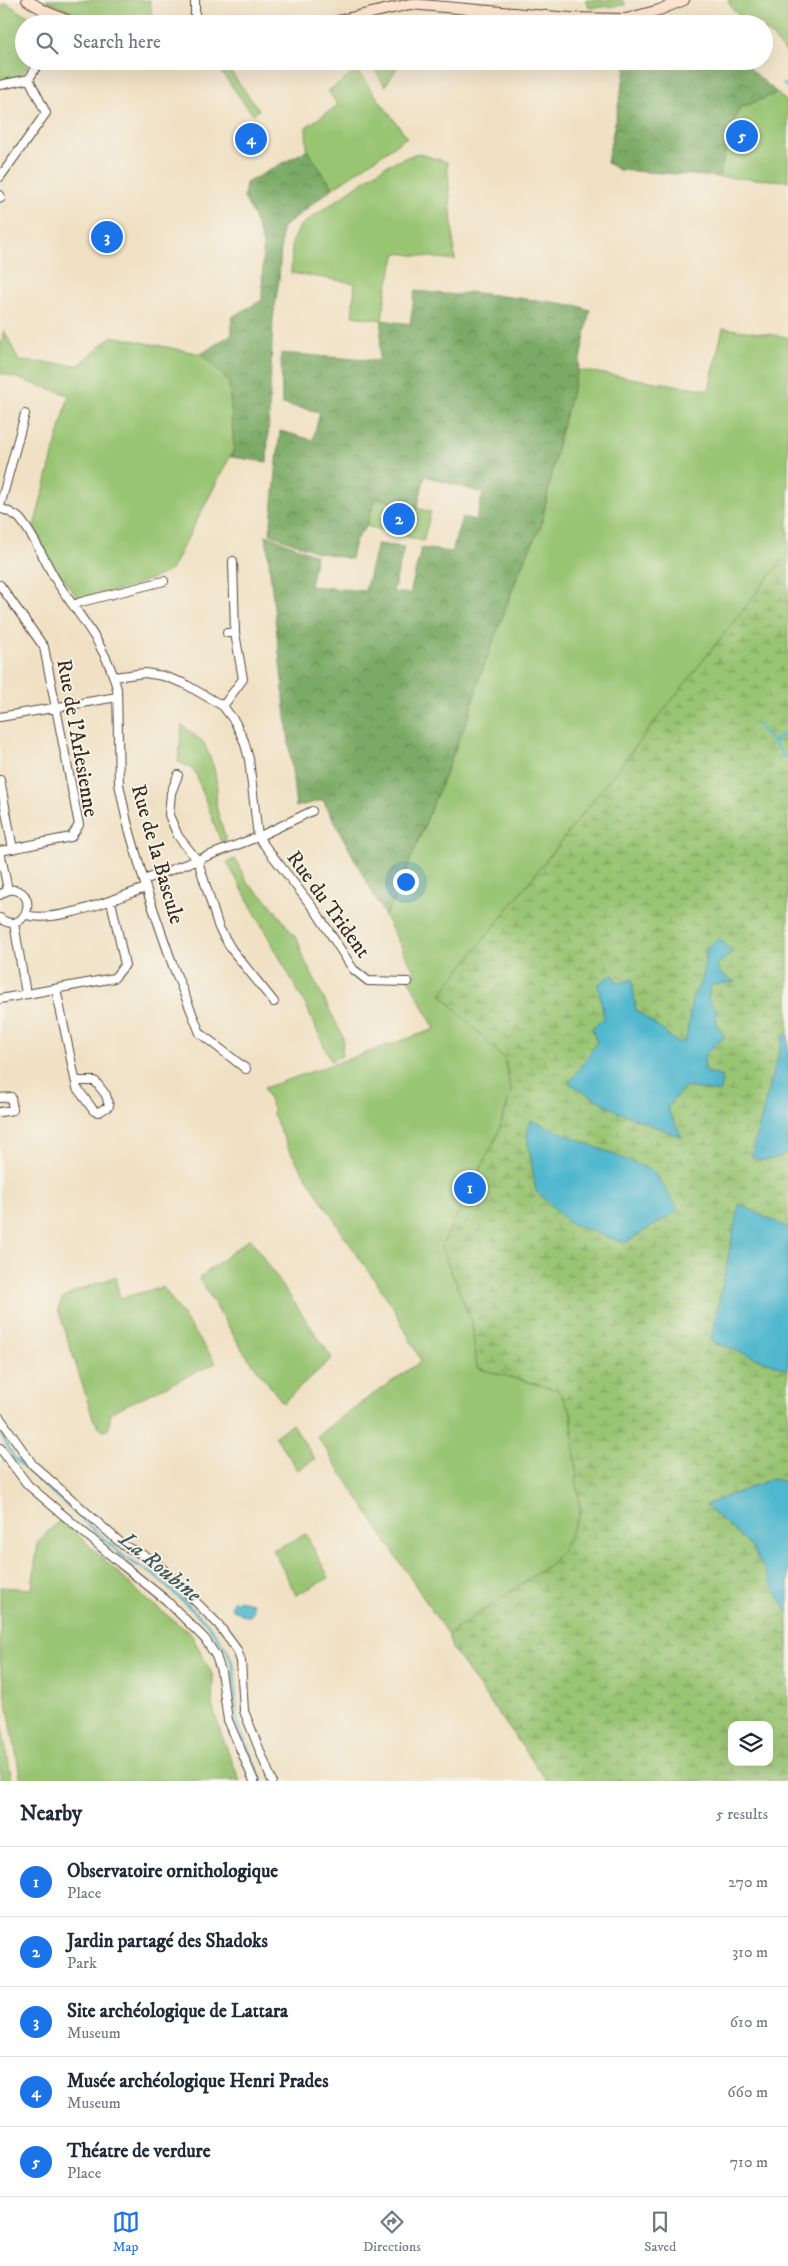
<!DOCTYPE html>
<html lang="en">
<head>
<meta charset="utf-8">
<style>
  :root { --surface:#fff; --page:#f2f2f3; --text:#1f2937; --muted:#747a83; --line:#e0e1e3; --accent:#1a73e8 }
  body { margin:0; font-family:"IM FELL DW Pica",serif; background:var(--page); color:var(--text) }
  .controls { position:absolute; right:15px; bottom:15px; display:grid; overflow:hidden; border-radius:10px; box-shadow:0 5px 20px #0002 }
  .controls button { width:45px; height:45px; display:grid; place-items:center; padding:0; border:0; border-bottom:1px solid var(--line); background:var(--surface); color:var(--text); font:25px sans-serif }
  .you { position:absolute; left:405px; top:881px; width:18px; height:18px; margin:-12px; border:4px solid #fff; border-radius:50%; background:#1a73e8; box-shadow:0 0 0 8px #1a73e833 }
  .badge { display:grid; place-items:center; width:32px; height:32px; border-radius:50%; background:var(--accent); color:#fff; font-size:16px; font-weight:700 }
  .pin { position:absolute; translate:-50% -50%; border:2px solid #fff; box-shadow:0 1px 5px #0006 }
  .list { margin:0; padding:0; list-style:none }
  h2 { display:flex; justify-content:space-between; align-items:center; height:65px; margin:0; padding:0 20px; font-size:21px }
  h2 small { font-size:16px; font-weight:400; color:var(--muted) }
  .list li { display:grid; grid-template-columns:32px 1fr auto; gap:15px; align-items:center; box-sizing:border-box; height:70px; padding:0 20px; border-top:1px solid var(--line) }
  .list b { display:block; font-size:19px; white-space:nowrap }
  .list p { margin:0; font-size:16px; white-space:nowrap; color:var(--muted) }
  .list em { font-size:16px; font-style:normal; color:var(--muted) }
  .icon { flex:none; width:28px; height:28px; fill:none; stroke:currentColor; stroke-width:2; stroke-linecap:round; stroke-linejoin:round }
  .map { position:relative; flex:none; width:788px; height:1781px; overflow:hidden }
  .search { position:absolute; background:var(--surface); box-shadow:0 5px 20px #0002; left:15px; right:15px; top:15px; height:55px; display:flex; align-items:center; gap:12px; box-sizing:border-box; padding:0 18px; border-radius:28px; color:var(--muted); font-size:19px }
  .sheet { height:415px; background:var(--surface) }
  nav { display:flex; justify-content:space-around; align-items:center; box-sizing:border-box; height:70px; border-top:1px solid var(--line); background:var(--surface); font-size:14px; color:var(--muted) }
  nav a { display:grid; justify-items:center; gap:2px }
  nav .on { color:var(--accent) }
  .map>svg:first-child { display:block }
  .green { fill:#99c573; stroke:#6a7848 }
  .forest { fill:url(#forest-crowns); stroke:#5a6a42 }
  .wetland { fill:url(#wetland-marsh); stroke:#6a7848; fill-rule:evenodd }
  .water { fill:#50b7ce; stroke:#467076 }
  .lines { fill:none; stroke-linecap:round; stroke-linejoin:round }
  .stream { stroke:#50b7ce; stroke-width:2.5 }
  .street-casing { stroke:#564537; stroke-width:10 }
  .secondary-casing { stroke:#564537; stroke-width:12 }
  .street { stroke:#fff; stroke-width:8 }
  .secondary { stroke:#fde4d1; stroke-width:10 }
  .labels { text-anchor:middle; stroke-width:4; stroke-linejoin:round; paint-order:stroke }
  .street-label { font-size:21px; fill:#3b2a1e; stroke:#f7f3e8 }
  .water-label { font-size:22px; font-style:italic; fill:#425b5c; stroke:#f7f3e8 }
</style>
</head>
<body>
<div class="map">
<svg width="788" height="1781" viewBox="0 0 788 1781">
  <defs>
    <pattern id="forest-crowns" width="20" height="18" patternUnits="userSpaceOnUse" patternTransform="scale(1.25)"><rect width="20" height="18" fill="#7aaa65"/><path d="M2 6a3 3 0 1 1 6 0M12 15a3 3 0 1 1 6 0" fill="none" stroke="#658b53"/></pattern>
    <pattern id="wetland-marsh" width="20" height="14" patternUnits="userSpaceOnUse" patternTransform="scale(1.25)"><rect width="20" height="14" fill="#99c573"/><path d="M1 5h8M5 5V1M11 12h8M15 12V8" fill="none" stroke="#7ea05e"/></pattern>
  </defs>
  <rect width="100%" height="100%" fill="#f7f3e8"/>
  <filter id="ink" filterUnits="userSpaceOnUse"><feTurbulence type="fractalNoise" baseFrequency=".02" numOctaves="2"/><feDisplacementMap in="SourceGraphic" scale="10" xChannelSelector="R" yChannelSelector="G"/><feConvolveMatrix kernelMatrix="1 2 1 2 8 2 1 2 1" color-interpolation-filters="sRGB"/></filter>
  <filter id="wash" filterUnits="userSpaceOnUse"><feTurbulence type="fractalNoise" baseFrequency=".0096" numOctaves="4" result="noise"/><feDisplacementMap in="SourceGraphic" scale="20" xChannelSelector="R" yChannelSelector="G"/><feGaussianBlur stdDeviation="1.12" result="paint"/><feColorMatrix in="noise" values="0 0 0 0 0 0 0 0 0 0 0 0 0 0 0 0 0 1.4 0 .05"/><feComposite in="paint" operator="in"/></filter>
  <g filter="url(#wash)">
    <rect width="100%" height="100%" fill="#f0e1c4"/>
    <path class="green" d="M 46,0 L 150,0 L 153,24 C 118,24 76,18 46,0 Z
      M 585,0 L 622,0 L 626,5 L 590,8 Z
      M 728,0 L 788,0 L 788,55 L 773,37 L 764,31 L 764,24 C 748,24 733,15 728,0 Z
      M 5,3 L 42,24 L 24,24 L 24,61 L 32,61 L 19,78 L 0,81 L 0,10 Z
      M 369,61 L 402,61 L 385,86 Z
      M 225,64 L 259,110 L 253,115 L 219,69 Z
      M 357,71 L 407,137 L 333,188 L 307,150 L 306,127 L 338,105 L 328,91 Z
      M 777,93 L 788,103 L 788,181 L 719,177 L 731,128 L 740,108 Z
      M 417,153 L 447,162 L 455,260 L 396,253 L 387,286 L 382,320 L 352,316 L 355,283 L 291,273 L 292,243 L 300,226 L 385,166 Z
      M 723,328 L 788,337 L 788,566 L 782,560 L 441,994 L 505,1060 L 511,1093 L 497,1136 L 441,1247 L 472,1322 L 477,1368 L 558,1390 L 571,1411 L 580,1514 L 563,1551 L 549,1565 L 448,1635 L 317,1436 L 341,1417 L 421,1361 L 392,1305 L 347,1240 L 288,1148 L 272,1112 L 274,1111 L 264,1088 L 435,1029 L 407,976 L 416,975 L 385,916 L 396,896 L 470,712 L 478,682 L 519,572 L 541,526 L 560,434 L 578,370 L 709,390 Z
      M 4,330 L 19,361 L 79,365 L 112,336 L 201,354 L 229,382 L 234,449 L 171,570 C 143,584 108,596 77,597 L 51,563 L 33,530 L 69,395 L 0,373 L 0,347 Z
      M 376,498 L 431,512 L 423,541 L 366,526 Z
      M 182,725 L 204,743 L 214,768 L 217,785 L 216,806 L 226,840 L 221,842 L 195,772 L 187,766 L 178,762 Z
      M 235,859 L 248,884 L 268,901 L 299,942 L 301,953 L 343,1037 L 342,1056 L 331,1061 L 305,1004 L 227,862 Z
      M 250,1238 L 332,1358 L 283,1403 L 243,1351 L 199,1278 Z
      M 115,1277 L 120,1298 L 163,1287 L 216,1363 L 111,1412 L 108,1430 L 103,1431 L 94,1421 L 58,1309 L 62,1299 L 78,1290 Z
      M 292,1424 L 315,1459 L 298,1470 L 275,1436 Z
      M 61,1519 L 145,1598 L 191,1634 L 213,1676 L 212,1705 L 220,1731 L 240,1781 L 21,1781 L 0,1663 L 0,1587 L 32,1589 L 38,1541 Z
      M 306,1534 L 329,1578 L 296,1595 L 273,1550 Z
      M 0,1715 L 12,1781 L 0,1781 Z"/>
    <path class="forest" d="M 627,61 L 742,61 L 777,93 L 740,108 L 731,128 L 719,177 L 619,170 L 607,163 Z
      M 307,150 L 333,188 L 282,228 L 279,279 L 273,319 L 267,462 L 231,457 L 234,449 L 229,382 L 201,354 L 232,334 L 232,317 L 262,300 L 263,245 L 253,214 L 244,198 L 246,183 Z
      M 415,291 L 456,295 L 470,292 L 575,305 L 590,310 L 578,370 L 560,434 L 541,526 L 519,572 L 478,682 L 470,712 L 396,896 L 385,916 L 323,800 L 296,807 L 266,535 L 316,555 L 310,586 L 365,591 L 377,544 L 404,547 L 393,592 L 410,594 L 421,548 L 452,552 L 462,517 L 476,520 L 483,493 L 425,476 L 417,508 L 376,498 L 366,526 L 355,541 L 351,559 L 317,552 L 270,534 L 280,431 L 313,440 L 320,412 L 282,404 L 281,353 L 379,361 L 382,320 L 410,324 Z"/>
    <path class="wetland" d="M 782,560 L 788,566 L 788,1781 L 547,1781 L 452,1649 L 448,1635 L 549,1565 L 562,1551 L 580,1514 L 571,1411 L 558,1390 L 477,1368 L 472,1322 L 441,1247 L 497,1136 L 511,1093 L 505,1060 L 441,994 ZM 732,1725 L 769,1725 L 769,1762 L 732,1762 Z"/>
    <path class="water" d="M 719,938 L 732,952 L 717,965 L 719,973 L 735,982 L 711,985 L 708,999 L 716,1009 L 717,1026 L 725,1036 L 704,1055 L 705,1071 L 722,1077 L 720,1092 L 684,1087 L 667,1108 L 682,1137 L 618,1112 L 569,1083 L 597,1043 L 592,1028 L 604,1018 L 598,985 L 612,974 L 618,983 L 632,979 L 636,1010 L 677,1042 L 686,1041 L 692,999 L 703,978 L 706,950 Z
      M 784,1034 L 788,1035 L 788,1152 C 777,1160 763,1163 751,1156 Z
      M 531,1120 L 653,1171 L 679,1210 L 625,1243 L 569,1223 L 536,1191 L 527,1135 Z
      M 739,1204 L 788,1228 L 788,1370 L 711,1341 Z
      M 772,1479 L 788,1482 L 788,1613 L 751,1546 L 705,1505 Z
      M 239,1600 L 252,1603 L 253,1613 L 250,1616 L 245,1616 L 231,1608 L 233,1601 Z"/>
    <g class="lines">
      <path class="stream" d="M 784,84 L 788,88
        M 756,723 L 788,760
        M 773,742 L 788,729
        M 0,1432 L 14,1458 L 125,1558 L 153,1574 L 206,1622 L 227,1650 L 234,1668 L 237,1723 L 262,1781"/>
    </g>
  </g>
  <g filter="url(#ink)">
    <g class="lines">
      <defs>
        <path id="street" d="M 195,0 L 195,24
          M 0,85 L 29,79 L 40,61
          M 0,177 L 46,113 L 29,79
          M 0,195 L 1,198
          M 0,506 L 25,414
          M 0,508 C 7,511 14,513 20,519 C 35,537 45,562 57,582 C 79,616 108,648 117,689 L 119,784 L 127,822 L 146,888 L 173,966 L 200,1033 L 246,1069
          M 233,561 L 235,633
          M 0,585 L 44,647 L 79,825 L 71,837 L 0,851
          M 74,605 L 81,602 L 164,581
          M 114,677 L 145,673 L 163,676 L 183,683 L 223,706 L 235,722 L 244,741 L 249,759 L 258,837 L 317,913 L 353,969 L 368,981 L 408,982
          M 223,706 L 243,679 L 235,633 L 227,633
          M 0,717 L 117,697
          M 178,775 L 171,793 L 169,815 L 178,836 L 198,861 L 219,928 L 232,950 L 274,1002
          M 0,780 L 13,849
          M 0,851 L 8,890
          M 144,880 L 258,837 L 312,811
          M 0,895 C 5,891 9,889 15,890 C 40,895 23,937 0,918
          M 26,915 C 57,924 115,898 146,888
          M 14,923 L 26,994
          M 56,989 L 77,1088 L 94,1111 L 99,1112 L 109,1106 L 106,1095 L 95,1081 L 76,1081
          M 0,999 L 114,978 L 125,965 L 111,901
          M 0,1098 L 11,1097 L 13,1110 L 0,1112
          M 0,1418 L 33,1465 L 123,1545 L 155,1561 L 218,1624 L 237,1650 L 241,1661 L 244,1711 L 272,1781
          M 0,1448 L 28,1485 L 121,1564 L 166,1600 L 205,1639 L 216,1656 L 221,1671 L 228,1720 L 254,1781"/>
        <path id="secondary" d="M 27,0 L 45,11 L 76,24
          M 324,24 L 410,4 L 570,18 L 626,19 L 659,10 L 684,0"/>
      </defs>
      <use href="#street" class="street-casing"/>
      <use href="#secondary" class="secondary-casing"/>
      <use href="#street" class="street"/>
      <use href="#secondary" class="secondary"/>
    </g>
  </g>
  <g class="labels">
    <g class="street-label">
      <text transform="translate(78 738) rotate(80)" y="7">Rue de l'Arlesienne</text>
      <text transform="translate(158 854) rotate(74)" y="7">Rue de la Bascule</text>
      <text transform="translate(329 904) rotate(54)" y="7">Rue du Trident</text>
    </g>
    <g class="water-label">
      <text transform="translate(161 1566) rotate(39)" y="8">La Roubine</text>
    </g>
  </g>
</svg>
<div class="controls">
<button><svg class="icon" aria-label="layers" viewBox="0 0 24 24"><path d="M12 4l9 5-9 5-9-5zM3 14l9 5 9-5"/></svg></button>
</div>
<div class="you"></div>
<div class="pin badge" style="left:470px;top:1188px">1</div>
<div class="pin badge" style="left:399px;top:519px">2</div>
<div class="pin badge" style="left:107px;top:237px">3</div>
<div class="pin badge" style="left:251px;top:139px">4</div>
<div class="pin badge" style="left:742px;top:136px">5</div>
<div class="search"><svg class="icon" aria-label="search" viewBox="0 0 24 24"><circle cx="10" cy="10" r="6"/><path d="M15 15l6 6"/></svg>Search here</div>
</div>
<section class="sheet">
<h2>Nearby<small>5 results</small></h2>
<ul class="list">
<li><span class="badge">1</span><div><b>Observatoire ornithologique</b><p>Place</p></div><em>270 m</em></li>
<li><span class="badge">2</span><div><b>Jardin partagé des Shadoks</b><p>Park</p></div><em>310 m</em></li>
<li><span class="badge">3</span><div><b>Site archéologique de Lattara</b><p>Museum</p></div><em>610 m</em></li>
<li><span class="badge">4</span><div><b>Musée archéologique Henri Prades</b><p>Museum</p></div><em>660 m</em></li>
<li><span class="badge">5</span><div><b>Théatre de verdure</b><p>Place</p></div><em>710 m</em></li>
</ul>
</section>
<nav>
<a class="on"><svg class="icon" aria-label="map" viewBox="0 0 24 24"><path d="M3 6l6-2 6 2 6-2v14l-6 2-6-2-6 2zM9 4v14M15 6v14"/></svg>Map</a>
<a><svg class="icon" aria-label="directions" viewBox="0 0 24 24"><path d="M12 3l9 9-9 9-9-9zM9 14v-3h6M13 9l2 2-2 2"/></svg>Directions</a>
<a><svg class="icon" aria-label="saved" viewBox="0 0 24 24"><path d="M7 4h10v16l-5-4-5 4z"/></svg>Saved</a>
</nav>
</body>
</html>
